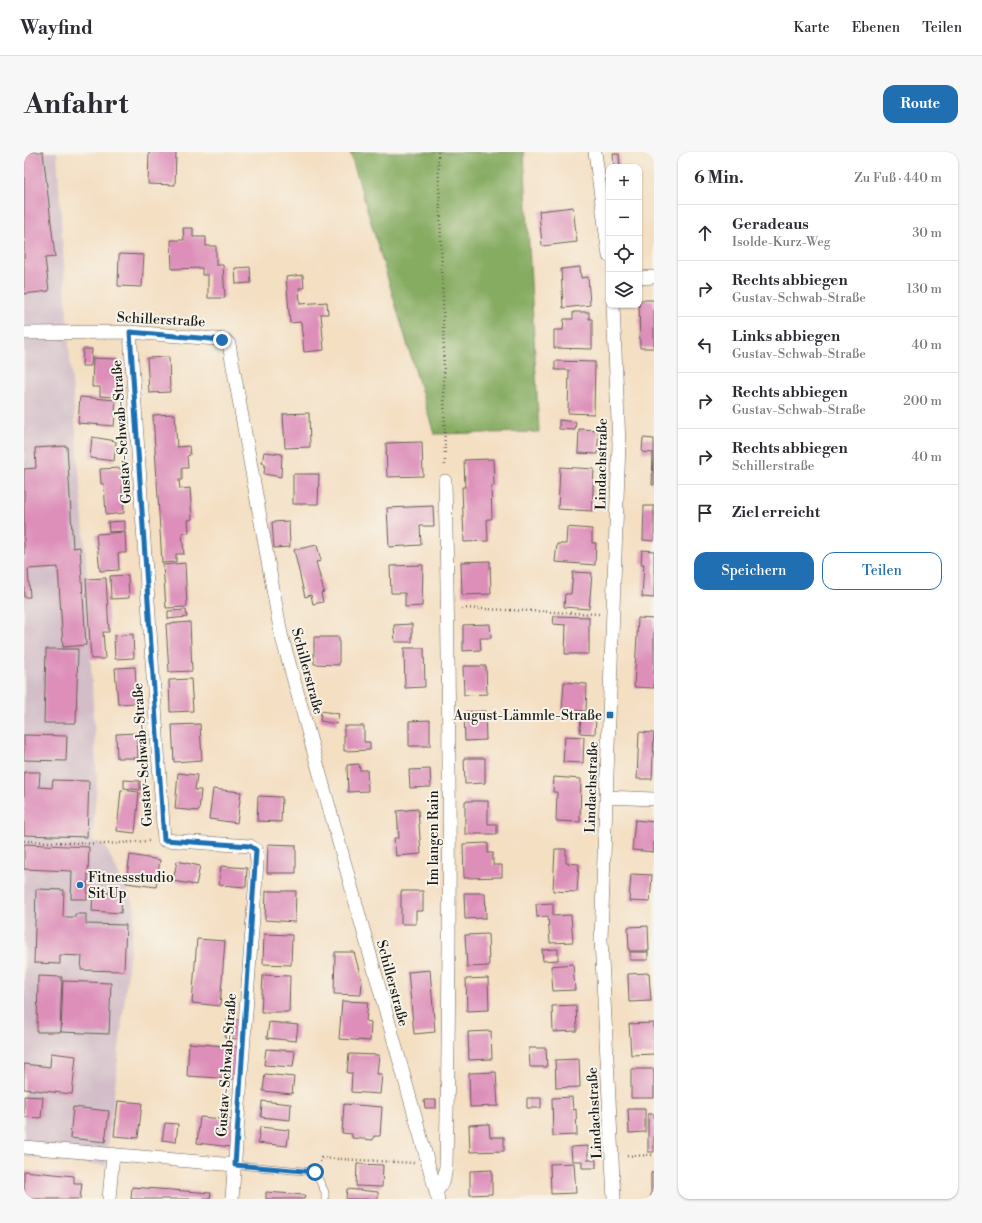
<!DOCTYPE html>
<html lang="de">
<head>
<meta charset="utf-8">
<style>
  :root { --surface:#fff; --page:#f7f7f7; --text:#2b2b33; --muted:#7c7c81; --line:#e1e1e2; --accent:#1f6fb2 }
  body { margin:0; font-family:"Libre Bodoni",serif; background:var(--page); color:var(--text) }
  .controls { position:absolute; right:12px; top:12px; display:grid; overflow:hidden; border-radius:8px; box-shadow:0 1px 3px #0004 }
  .controls button { width:36px; height:36px; display:grid; place-items:center; padding:0; border:0; border-bottom:1px solid var(--line); background:var(--surface); color:var(--text); font:20px sans-serif }
  .stop { position:absolute; width:12px; height:12px; margin:-9px; border:3px solid #1f6fb2; border-radius:50%; background:#fff }
  .stop.end { background:#1f6fb2; border-color:#fff; box-shadow:0 1px 4px #0008 }
  .list { margin:0; padding:0; list-style:none }
  h2 { display:flex; justify-content:space-between; align-items:center; height:52px; margin:0; padding:0 16px; font-size:17px }
  h2 small { font-size:13px; font-weight:400; color:var(--muted) }
  .list li { display:grid; grid-template-columns:26px 1fr auto; gap:12px; align-items:center; box-sizing:border-box; height:56px; padding:0 16px; border-top:1px solid var(--line) }
  .list b { display:block; font-size:15px; white-space:nowrap }
  .list p { margin:0; font-size:13px; white-space:nowrap; color:var(--muted) }
  .list em { font-size:13px; font-style:normal; color:var(--muted) }
  .actions { display:flex; gap:8px; padding:12px 16px }
  .actions a { flex:1; padding:9px 0; border:1px solid var(--accent); border-radius:12px; text-align:center; font-size:14px; color:var(--accent) }
  .actions .main { background:var(--accent); color:#fff }
  .icon { flex:none; width:22px; height:22px; fill:none; stroke:currentColor; stroke-width:2; stroke-linecap:round; stroke-linejoin:round }
  .map { position:relative; flex:none; width:630px; height:1047px; overflow:hidden; border-radius:12px }
  header { display:flex; align-items:center; gap:24px; box-sizing:border-box; height:56px; padding:0 20px; background:var(--surface); border-bottom:1px solid var(--line) }
  header strong { font-size:19px }
  nav { display:flex; gap:22px; margin-inline-start:auto; font-size:14px }
  .intro { display:flex; align-items:center; justify-content:space-between; box-sizing:border-box; height:96px; padding:0 24px }
  h1 { margin:0; font-size:28px }
  .button { padding:10px 18px; border-radius:12px; background:var(--accent); color:#fff; font-size:14px; font-weight:700 }
  main { display:flex; gap:24px; padding:0 24px }
  aside { flex:1; background:var(--surface); border-radius:12px; box-shadow:0 1px 3px #0004 }
  .map>svg:first-child { display:block }
  .industrial { fill:#d2bdc8 }
  .forest { fill:#86ac62; stroke:#51643f }
  .building { fill:#dd8fba }
  .lines { fill:none; stroke-linecap:round; stroke-linejoin:round }
  .service-casing { stroke:#686056; stroke-width:8 }
  .minor-casing { stroke:#686056; stroke-width:14 }
  .path { stroke:#686056; stroke-width:2.5; stroke-dasharray:1 3; stroke-linecap:butt }
  .service { stroke:#fff; stroke-width:7 }
  .minor { stroke:#fff; stroke-width:13 }
  .route { stroke:#1f6fb2; stroke-width:5 }
  .poi-dot { fill:#1f6fb2; stroke:#f7f3e8; stroke-width:1.5 }
  .labels { text-anchor:middle; stroke-width:4; stroke-linejoin:round; paint-order:stroke }
  .street-label { font-size:14px; fill:#1c1c1c; stroke:#f7f3e8 }
  .poi-label { font-size:14px; fill:#1c1c1c; stroke:#f7f3e8; text-anchor:end }
</style>
</head>
<body>
<header>
<strong>Wayfind</strong>
<nav><a>Karte</a><a>Ebenen</a><a>Teilen</a></nav>
</header>
<div class="intro"><h1>Anfahrt</h1><a class="button">Route</a></div>
<main>
<div class="map">
<svg width="630" height="1047" viewBox="0 0 630 1047">
  <rect width="100%" height="100%" fill="#f7f3e8"/>
  <filter id="ink" filterUnits="userSpaceOnUse"><feTurbulence type="fractalNoise" baseFrequency=".025" numOctaves="2"/><feDisplacementMap in="SourceGraphic" scale="8" xChannelSelector="R" yChannelSelector="G"/><feConvolveMatrix kernelMatrix="1 2 1 2 8 2 1 2 1" color-interpolation-filters="sRGB"/></filter>
  <filter id="wash" filterUnits="userSpaceOnUse"><feTurbulence type="fractalNoise" baseFrequency=".012" numOctaves="4" result="noise"/><feDisplacementMap in="SourceGraphic" scale="16" xChannelSelector="R" yChannelSelector="G"/><feGaussianBlur stdDeviation="0.9" result="paint"/><feColorMatrix in="noise" values="0 0 0 0 0 0 0 0 0 0 0 0 0 0 0 0 0 1.4 0 .05"/><feComposite in="paint" operator="in"/></filter>
  <g filter="url(#wash)">
    <rect width="100%" height="100%" fill="#f4dfc3"/>
    <path class="industrial" d="M 0,0 L 33,0 L 44,180 L 61,393 L 73,631 L 68,689 L 80,692 L 111,755 L 82,1014 L 0,1005 Z"/>
    <path class="forest" d="M 326,0 L 500,0 L 515,280 L 410,282 Z"/>
    <g id="blocks">
      <path class="building" d="M 0,0 L 19,0 L 31,105 L 21,106 L 25,139 L 0,142 Z
        M 125,0 L 152,0 L 151,33 L 124,32 Z
        M 589,2 L 595,2 L 596,15 L 590,15 Z
        M 549,55 L 553,90 L 518,94 L 515,59 Z
        M 159,76 L 169,76 L 169,85 L 182,85 L 182,94 L 192,94 L 192,113 L 199,113 L 201,146 L 184,146 L 184,123 L 178,123 L 178,116 L 148,117 L 147,88 L 160,88 Z
        M 95,102 L 120,103 L 118,135 L 94,134 Z
        M 226,115 L 227,131 L 212,132 L 211,116 Z
        M 556,115 L 557,126 L 564,125 L 566,153 L 539,156 L 537,117 Z
        M 279,123 L 280,136 L 275,136 L 276,152 L 303,150 L 304,162 L 297,162 L 300,198 L 280,200 L 277,170 L 266,171 L 262,125 Z
        M 615,148 L 630,148 L 630,196 L 616,196 Z
        M 549,160 L 565,160 L 565,167 L 568,167 L 568,197 L 530,196 L 530,178 L 539,178 L 540,167 L 549,167 Z
        M 59,197 L 68,197 L 67,214 L 58,214 Z
        M 145,205 L 146,240 L 125,241 L 123,206 Z
        M 69,206 L 94,207 L 92,245 L 76,244 L 76,235 L 68,235 Z
        M 531,209 L 571,210 L 570,262 L 544,261 L 545,218 L 531,218 Z
        M 56,245 L 92,248 L 90,274 L 54,271 Z
        M 285,261 L 286,295 L 261,296 L 259,262 Z
        M 151,262 L 153,295 L 165,294 L 166,303 L 163,304 L 164,316 L 158,316 L 158,328 L 155,328 L 156,337 L 166,336 L 168,367 L 164,368 L 165,381 L 158,381 L 160,402 L 152,402 L 152,410 L 138,411 L 129,263 Z
        M 535,268 L 552,270 L 551,278 L 535,277 Z
        M 555,277 L 575,278 L 573,302 L 554,301 Z
        M 68,285 L 92,289 L 90,309 L 66,306 Z
        M 619,286 L 630,287 L 630,301 L 618,300 Z
        M 398,290 L 399,324 L 363,325 L 362,291 Z
        M 43,294 L 49,396 L 56,395 L 62,493 L 39,495 L 34,415 L 4,417 L 6,445 L 0,445 L 0,317 L 12,316 L 11,296 Z
        M 240,300 L 258,302 L 257,325 L 240,322 L 241,312 L 238,311 Z
        M 629,301 L 630,301 L 630,333 L 628,333 Z
        M 469,307 L 470,334 L 467,334 L 468,367 L 463,367 L 464,389 L 440,390 L 438,335 L 441,335 L 440,308 Z
        M 536,315 L 570,317 L 568,359 L 534,357 Z
        M 97,316 L 100,361 L 82,363 L 80,332 L 77,332 L 76,317 Z
        M 269,322 L 295,322 L 294,352 L 269,352 Z
        M 409,354 L 410,374 L 396,374 L 397,393 L 365,395 L 363,356 Z
        M 620,354 L 630,354 L 630,389 L 619,388 Z
        M 101,369 L 101,379 L 85,380 L 84,370 Z
        M 265,369 L 266,395 L 250,396 L 248,370 Z
        M 543,375 L 568,377 L 568,391 L 572,391 L 571,413 L 531,410 L 533,392 L 542,392 Z
        M 101,380 L 102,401 L 94,401 L 95,418 L 76,419 L 72,382 Z
        M 293,393 L 297,409 L 292,410 L 300,440 L 297,441 L 299,450 L 289,452 L 287,443 L 281,445 L 270,398 Z
        M 618,398 L 630,399 L 630,446 L 618,445 L 620,412 L 617,412 Z
        M 466,409 L 467,442 L 438,443 L 437,410 Z
        M 161,411 L 163,455 L 142,456 L 139,413 Z
        M 399,413 L 398,454 L 381,455 L 381,441 L 367,441 L 366,414 Z
        M 549,420 L 568,421 L 565,457 L 540,455 L 541,442 L 547,442 Z
        M 104,423 L 105,446 L 87,447 L 86,424 Z
        M 82,426 L 85,480 L 79,480 L 81,507 L 67,507 L 62,427 Z
        M 162,458 L 163,465 L 144,467 L 144,459 Z
        M 530,464 L 565,465 L 565,502 L 541,502 L 542,473 L 529,472 Z
        M 614,466 L 630,467 L 630,536 L 610,535 Z
        M 166,470 L 168,519 L 145,520 L 142,472 Z
        M 388,472 L 388,490 L 371,490 L 370,473 Z
        M 466,472 L 467,486 L 456,486 L 457,498 L 439,499 L 439,473 Z
        M 109,482 L 110,506 L 91,507 L 90,484 Z
        M 290,485 L 315,485 L 315,513 L 290,512 Z
        M 380,496 L 400,496 L 401,535 L 381,536 Z
        M 22,497 L 54,497 L 52,571 L 20,571 Z
        M 439,514 L 462,514 L 463,542 L 440,543 Z
        M 111,515 L 113,551 L 94,552 L 91,516 Z
        M 167,527 L 169,559 L 146,560 L 145,528 Z
        M 540,530 L 563,532 L 562,559 L 538,558 Z
        M 297,559 L 315,562 L 313,572 L 296,569 Z
        M 461,559 L 462,588 L 441,589 L 440,560 Z
        M 557,564 L 572,565 L 571,582 L 556,581 Z
        M 406,568 L 406,594 L 385,594 L 385,569 Z
        M 176,572 L 178,608 L 150,610 L 148,573 Z
        M 320,574 L 340,574 L 340,590 L 346,590 L 346,598 L 320,599 Z
        M 615,580 L 630,581 L 628,627 L 613,627 Z
        M 113,581 L 114,606 L 93,606 L 92,582 Z
        M 0,583 L 43,584 L 42,609 L 0,608 Z
        M 541,584 L 560,585 L 559,611 L 539,610 Z
        M 440,606 L 461,606 L 461,631 L 441,632 Z
        M 335,612 L 336,618 L 343,618 L 344,639 L 324,640 L 323,613 Z
        M 406,617 L 407,635 L 386,636 L 385,618 Z
        M 0,620 L 16,620 L 15,635 L 28,636 L 29,628 L 65,629 L 63,685 L 0,683 Z
        M 154,621 L 173,623 L 171,638 L 177,638 L 175,659 L 151,657 Z
        M 530,625 L 557,627 L 556,670 L 532,669 L 533,640 L 529,640 Z
        M 100,628 L 116,629 L 116,638 L 100,636 Z
        M 189,637 L 217,640 L 213,671 L 185,667 Z
        M 97,638 L 115,640 L 111,681 L 93,679 Z
        M 234,644 L 258,645 L 257,670 L 233,669 Z
        M 441,649 L 464,649 L 464,672 L 473,672 L 473,682 L 441,682 Z
        M 394,657 L 397,702 L 372,704 L 370,686 L 375,686 L 373,659 Z
        M 611,668 L 630,670 L 630,700 L 608,698 Z
        M 464,691 L 464,701 L 469,701 L 469,713 L 478,713 L 478,725 L 440,726 L 439,692 Z
        M 0,692 L 65,695 L 63,747 L 47,747 L 48,719 L 0,717 Z
        M 244,692 L 272,693 L 272,721 L 243,721 Z
        M 531,697 L 542,697 L 542,711 L 555,712 L 553,740 L 529,739 Z
        M 106,703 L 136,708 L 132,735 L 102,731 Z
        M 153,709 L 176,714 L 172,733 L 149,729 Z
        M 197,714 L 223,716 L 222,735 L 195,733 Z
        M 607,722 L 628,723 L 626,750 L 605,749 Z
        M 12,737 L 40,738 L 39,765 L 51,765 L 51,762 L 62,762 L 62,772 L 102,773 L 100,819 L 57,818 L 58,804 L 36,803 L 36,812 L 10,811 Z
        M 242,739 L 272,739 L 271,770 L 241,768 Z
        M 377,739 L 399,739 L 399,759 L 392,759 L 392,772 L 377,772 Z
        M 69,740 L 98,742 L 97,761 L 68,759 Z
        M 440,741 L 461,741 L 462,766 L 441,767 Z
        M 529,751 L 529,764 L 547,763 L 549,790 L 526,791 L 524,764 L 513,765 L 512,752 Z
        M 624,774 L 625,799 L 605,799 L 604,775 Z
        M 240,782 L 268,783 L 267,813 L 239,812 Z
        M 464,782 L 465,814 L 443,815 L 441,783 Z
        M 173,787 L 201,789 L 196,854 L 168,851 Z
        M 534,797 L 534,808 L 519,809 L 518,798 Z
        M 311,800 L 330,800 L 338,830 L 337,843 L 310,842 Z
        M 606,800 L 624,800 L 624,808 L 606,808 Z
        M 549,812 L 551,838 L 529,839 L 527,814 Z
        M 406,818 L 411,880 L 390,882 L 384,820 Z
        M 625,821 L 627,849 L 605,850 L 604,822 Z
        M 239,823 L 266,824 L 265,860 L 237,860 Z
        M 14,824 L 38,825 L 36,880 L 13,880 Z
        M 464,826 L 465,858 L 443,859 L 442,827 Z
        M 39,829 L 87,831 L 85,882 L 37,880 Z
        M 318,849 L 344,850 L 342,869 L 347,870 L 346,889 L 315,887 Z
        M 552,853 L 553,879 L 529,880 L 528,854 Z
        M 203,867 L 217,868 L 215,887 L 201,886 Z
        M 245,870 L 274,873 L 272,889 L 243,886 Z
        M 630,871 L 630,902 L 607,903 L 605,872 Z
        M 467,879 L 468,907 L 445,908 L 444,880 Z
        M 165,891 L 213,895 L 211,927 L 163,924 Z
        M 505,896 L 522,896 L 523,915 L 506,915 Z
        M 242,897 L 271,899 L 269,915 L 240,913 Z
        M 27,901 L 52,904 L 48,942 L 0,937 L 0,912 L 26,915 Z
        M 325,902 L 355,903 L 353,922 L 358,922 L 356,942 L 327,940 L 328,921 L 323,921 Z
        M 555,907 L 556,935 L 532,936 L 531,908 Z
        M 607,917 L 630,917 L 630,946 L 607,946 Z
        M 472,920 L 474,954 L 446,955 L 445,921 Z
        M 241,922 L 270,925 L 268,942 L 239,939 Z
        M 0,944 L 19,945 L 17,966 L 0,965 Z
        M 548,945 L 549,958 L 552,957 L 553,983 L 529,984 L 528,946 Z
        M 503,946 L 517,946 L 517,956 L 503,956 Z
        M 400,948 L 412,948 L 412,956 L 401,956 Z
        M 94,949 L 118,951 L 114,986 L 90,984 Z
        M 238,949 L 267,952 L 266,968 L 237,965 Z
        M 320,952 L 358,955 L 356,984 L 350,984 L 349,988 L 328,986 L 328,982 L 318,981 Z
        M 49,955 L 85,959 L 81,990 L 46,986 Z
        M 604,957 L 621,957 L 621,980 L 605,981 Z
        M 624,962 L 630,962 L 630,1000 L 624,1000 Z
        M 176,965 L 210,968 L 208,995 L 173,991 Z
        M 141,971 L 154,972 L 152,990 L 138,988 Z
        M 465,972 L 466,985 L 480,985 L 480,999 L 446,1000 L 445,973 Z
        M 236,975 L 265,978 L 263,994 L 234,991 Z
        M 564,994 L 564,1008 L 572,1008 L 572,1016 L 558,1016 L 558,1009 L 548,1009 L 547,995 Z
        M 550,1011 L 552,1041 L 527,1042 L 526,1012 Z
        M 333,1012 L 359,1013 L 358,1035 L 332,1034 Z
        M 468,1018 L 468,1042 L 446,1043 L 446,1019 Z
        M 0,1019 L 50,1024 L 50,1031 L 58,1031 L 56,1047 L 0,1047 Z
        M 627,1021 L 630,1021 L 630,1047 L 627,1047 Z
        M 108,1035 L 187,1041 L 186,1047 L 107,1047 Z
        M 323,1037 L 354,1040 L 354,1047 L 322,1047 Z
        M 242,1040 L 281,1043 L 280,1047 L 242,1047 Z"/>
    </g>
  </g>
  <g filter="url(#ink)">
    <use href="#blocks" fill-opacity="0" stroke="#686056" stroke-width="1"/>
    <g class="lines">
      <defs>
        <path id="service" d="M 211,1013 L 291,1020 L 301,1040 L 301,1047"/>
        <path id="minor" d="M 571,0 L 585,104
          M 615,126 L 630,125
          M 589,153 L 595,292 L 577,787 L 590,1047
          M 106,180 L 140,688 L 226,694 L 232,698 L 233,711 L 208,1047
          M 0,181 L 106,180 L 192,187 L 201,188 L 205,192 L 257,482 L 414,1047
          M 582,645 L 630,647
          M 0,995 L 211,1013
          M 412,1041 L 420,1027 L 422,1014 C 427,786 426,557 421,329
          M 85,1047 L 89,1002"/>
      </defs>
      <use href="#service" class="service-casing"/>
      <use href="#minor" class="minor-casing"/>
      <path class="path" d="M 414,0 L 419,146 L 421,315
        M 438,456 L 575,462
        M 0,689 L 80,692 L 125,689
        M 603,1004 L 630,1003
        M 296,1010 L 297,1006 L 390,1011"/>
      <use href="#service" class="service"/>
      <use href="#minor" class="minor"/>
    </g>
  </g>
  <g class="lines" filter="url(#ink)">
    <path class="route" d="M 198,188 L 106,180 L 140,688 L 226,694 L 232,698 L 211,1013 L 291,1020"/>
  </g>
  <g class="poi-dot">
    <rect x="582" y="559" width="8" height="8" rx="2"/>
    <circle cx="56" cy="733" r="4"/>
  </g>
  <g class="labels">
    <g class="street-label">
      <text transform="translate(137 167) rotate(3)" y="5">Schillerstraße</text>
      <text transform="translate(97 280) rotate(-94)" y="5">Gustav-Schwab-Straße</text>
      <text transform="translate(577 312) rotate(-89)" y="5">Lindachstraße</text>
      <text transform="translate(284 519) rotate(75)" y="5">Schillerstraße</text>
      <text transform="translate(118 603) rotate(-94)" y="5">Gustav-Schwab-Straße</text>
      <text transform="translate(567 635) rotate(-88)" y="5">Lindachstraße</text>
      <text transform="translate(409 686) rotate(-90)" y="5">Im langen Rain</text>
      <text transform="translate(369 831) rotate(75)" y="5">Schillerstraße</text>
      <text transform="translate(202 913) rotate(-86)" y="5">Gustav-Schwab-Straße</text>
      <text transform="translate(570 961) rotate(-93)" y="5">Lindachstraße</text>
    </g>
    <g class="poi-label">
      <text x="578" y="568">August-Lämmle-Straße</text>
      <text x="64" y="730" text-anchor="start">Fitnessstudio<tspan x="64" dy="16">Sit Up</tspan></text>
    </g>
  </g>
</svg>
<div class="controls">
<button>+</button>
<button>−</button>
<button><svg class="icon" aria-label="locate" viewBox="0 0 24 24"><circle cx="12" cy="12" r="6"/><path d="M12 2v4M12 18v4M2 12h4M18 12h4"/></svg></button>
<button><svg class="icon" aria-label="layers" viewBox="0 0 24 24"><path d="M12 4l9 5-9 5-9-5zM3 14l9 5 9-5"/></svg></button>
</div>
<div class="stop" style="left:291px;top:1020px"></div>
<div class="stop end" style="left:198px;top:188px"></div>
</div>
<aside>
<h2>6 Min.<small>Zu Fuß · 440 m</small></h2>
<ul class="list">
<li><svg class="icon" aria-label="ahead" viewBox="0 0 24 24"><path d="M12 20V5M6 11l6-6 6 6"/></svg><div><b>Geradeaus</b><p>Isolde-Kurz-Weg</p></div><em>30 m</em></li>
<li><svg class="icon" aria-label="right" viewBox="0 0 24 24"><path d="M7 20v-9h11M14 6l5 5-5 5"/></svg><div><b>Rechts abbiegen</b><p>Gustav-Schwab-Straße</p></div><em>130 m</em></li>
<li><svg class="icon" aria-label="left" viewBox="0 0 24 24"><path d="M17 20v-9H6M10 6l-5 5 5 5"/></svg><div><b>Links abbiegen</b><p>Gustav-Schwab-Straße</p></div><em>40 m</em></li>
<li><svg class="icon" aria-label="right" viewBox="0 0 24 24"><path d="M7 20v-9h11M14 6l5 5-5 5"/></svg><div><b>Rechts abbiegen</b><p>Gustav-Schwab-Straße</p></div><em>200 m</em></li>
<li><svg class="icon" aria-label="right" viewBox="0 0 24 24"><path d="M7 20v-9h11M14 6l5 5-5 5"/></svg><div><b>Rechts abbiegen</b><p>Schillerstraße</p></div><em>40 m</em></li>
<li><svg class="icon" aria-label="arrive" viewBox="0 0 24 24"><path d="M6 21V4h12l-3 4 3 4H6"/></svg><div><b>Ziel erreicht</b></div></li>
</ul>
<div class="actions"><a class="main">Speichern</a><a>Teilen</a></div>
</aside>
</main>
</body>
</html>
